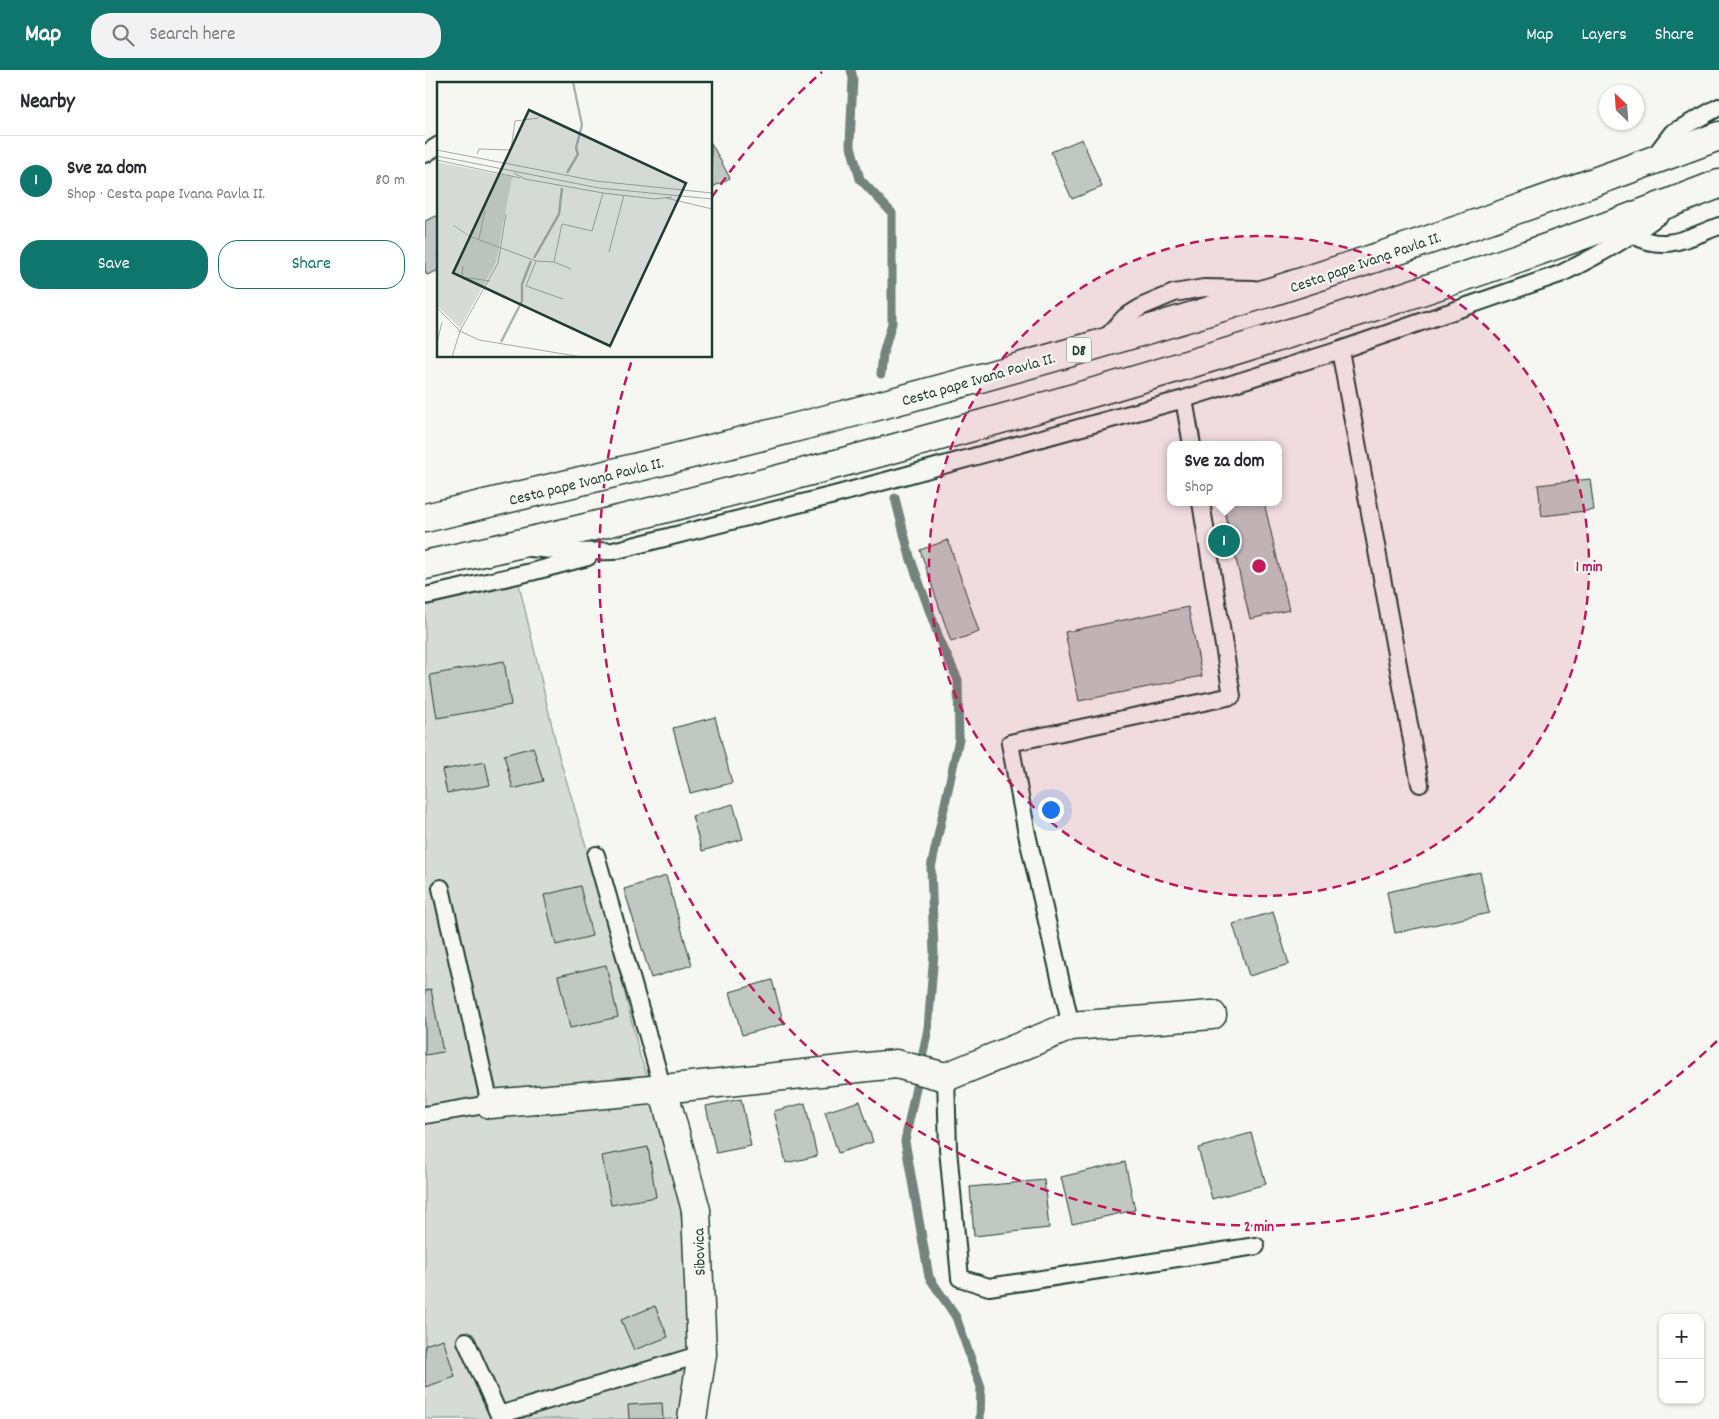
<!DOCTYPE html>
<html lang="en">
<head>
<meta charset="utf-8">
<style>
  :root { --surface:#fff; --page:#f2f2f3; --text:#2b2b33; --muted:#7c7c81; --line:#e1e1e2; --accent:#0f766e }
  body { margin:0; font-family:Dekko,sans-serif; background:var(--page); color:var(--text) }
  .controls { position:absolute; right:15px; bottom:15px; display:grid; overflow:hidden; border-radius:10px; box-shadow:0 1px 4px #0004 }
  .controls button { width:45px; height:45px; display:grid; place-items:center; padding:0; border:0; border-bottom:1px solid var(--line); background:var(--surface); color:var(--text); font:25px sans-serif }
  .compass { position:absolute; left:1174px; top:15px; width:45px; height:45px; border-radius:50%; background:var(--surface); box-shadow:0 1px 4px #0004; rotate:335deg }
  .you { position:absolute; left:625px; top:739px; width:18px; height:18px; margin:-12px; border:4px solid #fff; border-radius:50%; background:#1a73e8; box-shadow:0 0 0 8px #1a73e833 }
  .badge { display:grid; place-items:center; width:32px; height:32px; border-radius:50%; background:var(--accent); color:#fff; font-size:16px; font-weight:700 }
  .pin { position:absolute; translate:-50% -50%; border:2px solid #fff; box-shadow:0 1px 5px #0006 }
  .popup { position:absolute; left:742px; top:371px; width:115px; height:65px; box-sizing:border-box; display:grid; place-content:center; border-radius:10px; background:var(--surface); filter:drop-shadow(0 1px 4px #0005); font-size:16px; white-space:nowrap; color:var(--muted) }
  .popup b { font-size:19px; color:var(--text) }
  .popup::after { content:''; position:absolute; left:50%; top:100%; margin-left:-10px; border:10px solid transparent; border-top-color:var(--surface) }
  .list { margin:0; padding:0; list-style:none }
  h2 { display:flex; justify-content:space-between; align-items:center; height:65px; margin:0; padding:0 20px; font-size:21px }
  h2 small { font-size:16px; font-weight:400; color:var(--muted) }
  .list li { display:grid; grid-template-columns:32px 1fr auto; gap:15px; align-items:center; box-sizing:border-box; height:90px; padding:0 20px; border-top:1px solid var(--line) }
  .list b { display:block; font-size:19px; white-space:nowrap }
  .list p { margin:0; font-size:16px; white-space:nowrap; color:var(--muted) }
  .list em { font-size:16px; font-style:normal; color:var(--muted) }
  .actions { display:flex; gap:10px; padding:15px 20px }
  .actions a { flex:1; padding:11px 0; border:1px solid var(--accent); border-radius:20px; text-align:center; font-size:18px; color:var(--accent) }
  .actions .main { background:var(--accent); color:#fff }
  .icon { flex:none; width:28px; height:28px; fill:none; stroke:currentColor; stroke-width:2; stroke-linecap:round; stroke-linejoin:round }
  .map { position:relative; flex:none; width:1294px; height:1349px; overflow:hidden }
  header { display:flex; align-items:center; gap:30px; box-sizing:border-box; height:70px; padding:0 25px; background:var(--accent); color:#fff }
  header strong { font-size:24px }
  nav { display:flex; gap:28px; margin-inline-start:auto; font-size:18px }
  .search { width:350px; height:45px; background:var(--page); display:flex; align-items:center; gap:12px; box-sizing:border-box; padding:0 18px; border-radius:20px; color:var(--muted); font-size:19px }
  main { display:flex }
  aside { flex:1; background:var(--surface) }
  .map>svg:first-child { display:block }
  .green { fill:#d6dbd6; stroke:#7a8c85 }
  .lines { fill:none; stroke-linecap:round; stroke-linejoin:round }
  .stream { stroke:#72847d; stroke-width:9 }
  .building { fill:#c1c8c3; stroke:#1f3d34 }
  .lane-casing { stroke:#1f3d34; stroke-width:20 }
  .street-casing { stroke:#1f3d34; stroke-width:31 }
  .primary-casing { stroke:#1f3d34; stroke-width:31 }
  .lane { stroke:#f6f6f2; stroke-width:16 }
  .street { stroke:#f6f6f2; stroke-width:28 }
  .primary { stroke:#f6f6f2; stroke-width:28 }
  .ring { fill:none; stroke:#c2185b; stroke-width:2.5; stroke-dasharray:9 6 }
  .labels { text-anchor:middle; stroke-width:4.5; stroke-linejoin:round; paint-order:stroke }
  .shield { fill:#f6f6f2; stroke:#60746d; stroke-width:1 }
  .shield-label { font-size:15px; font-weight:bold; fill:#1f3d34 }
  .street-label { font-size:16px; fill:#1f3d34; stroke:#f6f6f2 }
  .inset-river { fill:none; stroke:#aab3ae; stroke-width:2.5 }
  .inset-road { fill:none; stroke:#a0aca6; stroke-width:1 }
  .view { fill:#1f3d34; fill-opacity:0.15; stroke:#1f3d34; stroke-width:2.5 }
  .inset-edge { fill:none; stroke:#1f3d34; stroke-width:2.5 }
  .centre { fill:#c2185b; stroke:#f6f6f2; stroke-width:2.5 }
  .ring-label { font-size:15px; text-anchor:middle; font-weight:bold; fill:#c2185b; stroke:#f6f6f2; stroke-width:4.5; stroke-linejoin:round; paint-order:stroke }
</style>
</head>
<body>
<header>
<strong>Map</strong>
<div class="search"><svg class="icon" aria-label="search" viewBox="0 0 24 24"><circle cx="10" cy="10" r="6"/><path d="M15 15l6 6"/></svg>Search here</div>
<nav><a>Map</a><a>Layers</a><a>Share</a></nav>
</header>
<main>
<aside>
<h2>Nearby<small></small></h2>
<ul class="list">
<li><span class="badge">1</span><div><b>Sve za dom</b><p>Shop · Cesta pape Ivana Pavla II.</p></div><em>80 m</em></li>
</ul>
<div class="actions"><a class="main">Save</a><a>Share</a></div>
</aside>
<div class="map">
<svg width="1294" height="1349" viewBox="0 0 1294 1349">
  <rect width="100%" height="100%" fill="#f6f6f2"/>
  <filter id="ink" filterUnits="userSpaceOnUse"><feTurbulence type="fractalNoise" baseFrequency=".02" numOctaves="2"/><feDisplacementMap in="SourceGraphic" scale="10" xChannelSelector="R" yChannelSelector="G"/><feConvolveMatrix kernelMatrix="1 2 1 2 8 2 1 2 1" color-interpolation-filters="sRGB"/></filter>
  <g filter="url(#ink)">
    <path class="green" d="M 94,514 L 134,686 L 177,829 L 215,986 L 231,1030 L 255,1135 L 266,1247 L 263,1300 L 255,1349 L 0,1349 L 0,536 Z"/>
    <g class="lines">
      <path class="stream" d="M 426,0 L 428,8 L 425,73 L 435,109 L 467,143 L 467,253 L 458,284 L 456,304
        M 470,428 L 485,487 L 516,573 L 533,610 L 534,669 L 506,798 L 509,883 L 503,959 L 480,1071 L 504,1207 L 531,1247 L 556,1317 L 555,1349"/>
    </g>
    <path class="building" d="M 657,69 L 677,117 L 647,129 L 626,82 Z
      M 286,73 L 305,108 L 286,118 Z
      M 14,145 L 14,200 L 2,205 L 0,201 L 0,151 Z
      M 1165,409 L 1169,440 L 1117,446 L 1113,415 Z
      M 805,432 L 839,432 L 864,540 L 825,549 L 798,434 Z
      M 523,470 L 554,562 L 526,572 L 495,480 Z
      M 763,537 L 777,606 L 654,631 L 640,562 Z
      M 79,591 L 86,635 L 12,648 L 5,605 Z
      M 290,647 L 307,713 L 265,723 L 248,658 Z
      M 108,677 L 118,711 L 88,719 L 79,685 Z
      M 60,692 L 65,715 L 22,723 L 17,700 Z
      M 308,734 L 318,769 L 277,781 L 267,746 Z
      M 1055,802 L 1064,843 L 970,863 L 962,822 Z
      M 241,806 L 267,895 L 226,908 L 199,819 Z
      M 155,816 L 167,866 L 131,875 L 119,825 Z
      M 848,842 L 864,894 L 824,906 L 808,854 Z
      M 181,895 L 193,947 L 145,958 L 133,906 Z
      M 347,910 L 359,954 L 317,965 L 305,922 Z
      M 6,919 L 18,982 L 0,985 L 0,921 Z
      M 316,1029 L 326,1076 L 291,1083 L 281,1036 Z
      M 435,1031 L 448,1072 L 413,1083 L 400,1042 Z
      M 380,1033 L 392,1086 L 361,1093 L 349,1041 Z
      M 826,1063 L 841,1114 L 787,1129 L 773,1078 Z
      M 223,1077 L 231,1127 L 186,1135 L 177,1086 Z
      M 700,1092 L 710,1140 L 647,1154 L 636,1107 Z
      M 619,1110 L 624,1158 L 549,1166 L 545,1117 Z
      M 230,1236 L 243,1267 L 209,1280 L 196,1250 Z
      M 18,1269 L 30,1307 L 0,1317 L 0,1275 Z
      M 237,1333 L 238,1349 L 204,1349 L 203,1335 Z"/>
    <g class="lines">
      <defs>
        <path id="lane" d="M 0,84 L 14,75
          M 1228,88 L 1247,63 L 1294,37
          M 1209,165 C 1238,183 1265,167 1294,156
          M 680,269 L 700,247 L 718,236 L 749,223 L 779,218 L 829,219
          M 915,280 L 995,714
          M 759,329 L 767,375
          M 105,478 L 149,482 L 188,481 L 413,424 L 759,329 L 915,280 L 1135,204 C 1171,187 1204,168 1236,144
          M 0,526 L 106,502 L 163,487
          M 171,785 L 238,1019
          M 646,956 L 602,764 L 585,673 L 807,626 L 776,432
          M 521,1007 L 523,1079 L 535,1208 L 564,1217 L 831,1176
          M 0,1045 L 65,1034 L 16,818
          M 41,1271 L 74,1345 L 277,1284"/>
        <path id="street" d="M 238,1019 L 271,1140 L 277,1284 L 267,1349
          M 65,1034 L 238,1019 L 471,994 L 521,1007 L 646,956 L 787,945"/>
        <path id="primary" d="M 0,448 C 288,381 576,308 858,218 C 1005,171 1150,120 1294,66
          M 0,495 C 192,453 383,403 572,350 C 816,281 1058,206 1294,114"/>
      </defs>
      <use href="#lane" class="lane-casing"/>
      <use href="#street" class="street-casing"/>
      <use href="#primary" class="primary-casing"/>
      <use href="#lane" class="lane"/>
      <use href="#street" class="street"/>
      <use href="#primary" class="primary"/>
    </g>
  </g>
  <circle cx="834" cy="496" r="330" fill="#c2185b" fill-opacity=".12"/>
  <g class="ring">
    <circle cx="834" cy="496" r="330"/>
    <path d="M1292 971A660 660 0 0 1 208 287M287 127A660 660 0 0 1 397 2"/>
  </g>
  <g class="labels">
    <rect class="shield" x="641.5" y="267.5" width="25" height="25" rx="4"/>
    <g class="shield-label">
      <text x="654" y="285">D8</text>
    </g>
    <g class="street-label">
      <text transform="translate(940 191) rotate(-19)" y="6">Cesta pape Ivana Pavla II.</text>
      <text transform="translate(553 308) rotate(-16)" y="6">Cesta pape Ivana Pavla II.</text>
      <text transform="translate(161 410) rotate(-14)" y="6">Cesta pape Ivana Pavla II.</text>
      <text transform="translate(273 1182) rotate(-92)" y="6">Sibovica</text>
    </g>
  </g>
  <g transform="translate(12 12)">
    <rect width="275" height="275" fill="#f6f6f2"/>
    <path d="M 0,80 L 75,95 L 59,180 L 23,246 L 0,224 Z" fill="#d6dbd6"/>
    <path class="inset-river" d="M 130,91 L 141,72 L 139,66 L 145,43 L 136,0M 97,176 L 122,132 L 125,106M 64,260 L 85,219 L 85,202 L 94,179"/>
    <path class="inset-road" d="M 0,68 L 159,99 L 275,111M 40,72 L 42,67 L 74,68 L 78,39 L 102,36M 0,74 L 162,106 L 275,117M 0,78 L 83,96M 77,91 L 88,97 L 166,111 L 218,117 L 235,115M 229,116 L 275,127M 16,143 L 32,154 L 99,179 L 117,180 L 134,187M 42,157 L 48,128M 172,170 L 187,113M 99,179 L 89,204 L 126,217M 117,180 L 125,142 L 155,149 L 166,111M 26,184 L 25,195 L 53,199M 0,226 L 23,249 L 42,258 L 145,275M 0,261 L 5,240M 15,275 L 23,249 L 61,181 L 69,132"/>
    <path class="view" d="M 92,28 L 249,101 L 173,264 L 16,191 Z"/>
    <rect width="275" height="275" class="inset-edge"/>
  </g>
  <circle cx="834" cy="496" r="8" class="centre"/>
  <g class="ring-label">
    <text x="1164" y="501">1 min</text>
    <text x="834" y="1161">2 min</text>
  </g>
</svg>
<div class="controls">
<button>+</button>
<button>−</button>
</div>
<svg class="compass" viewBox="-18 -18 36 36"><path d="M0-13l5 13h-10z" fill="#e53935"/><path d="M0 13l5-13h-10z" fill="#7c7c81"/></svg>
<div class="you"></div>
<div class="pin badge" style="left:799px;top:471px">1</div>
<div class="popup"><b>Sve za dom</b>Shop</div>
</div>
</main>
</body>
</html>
